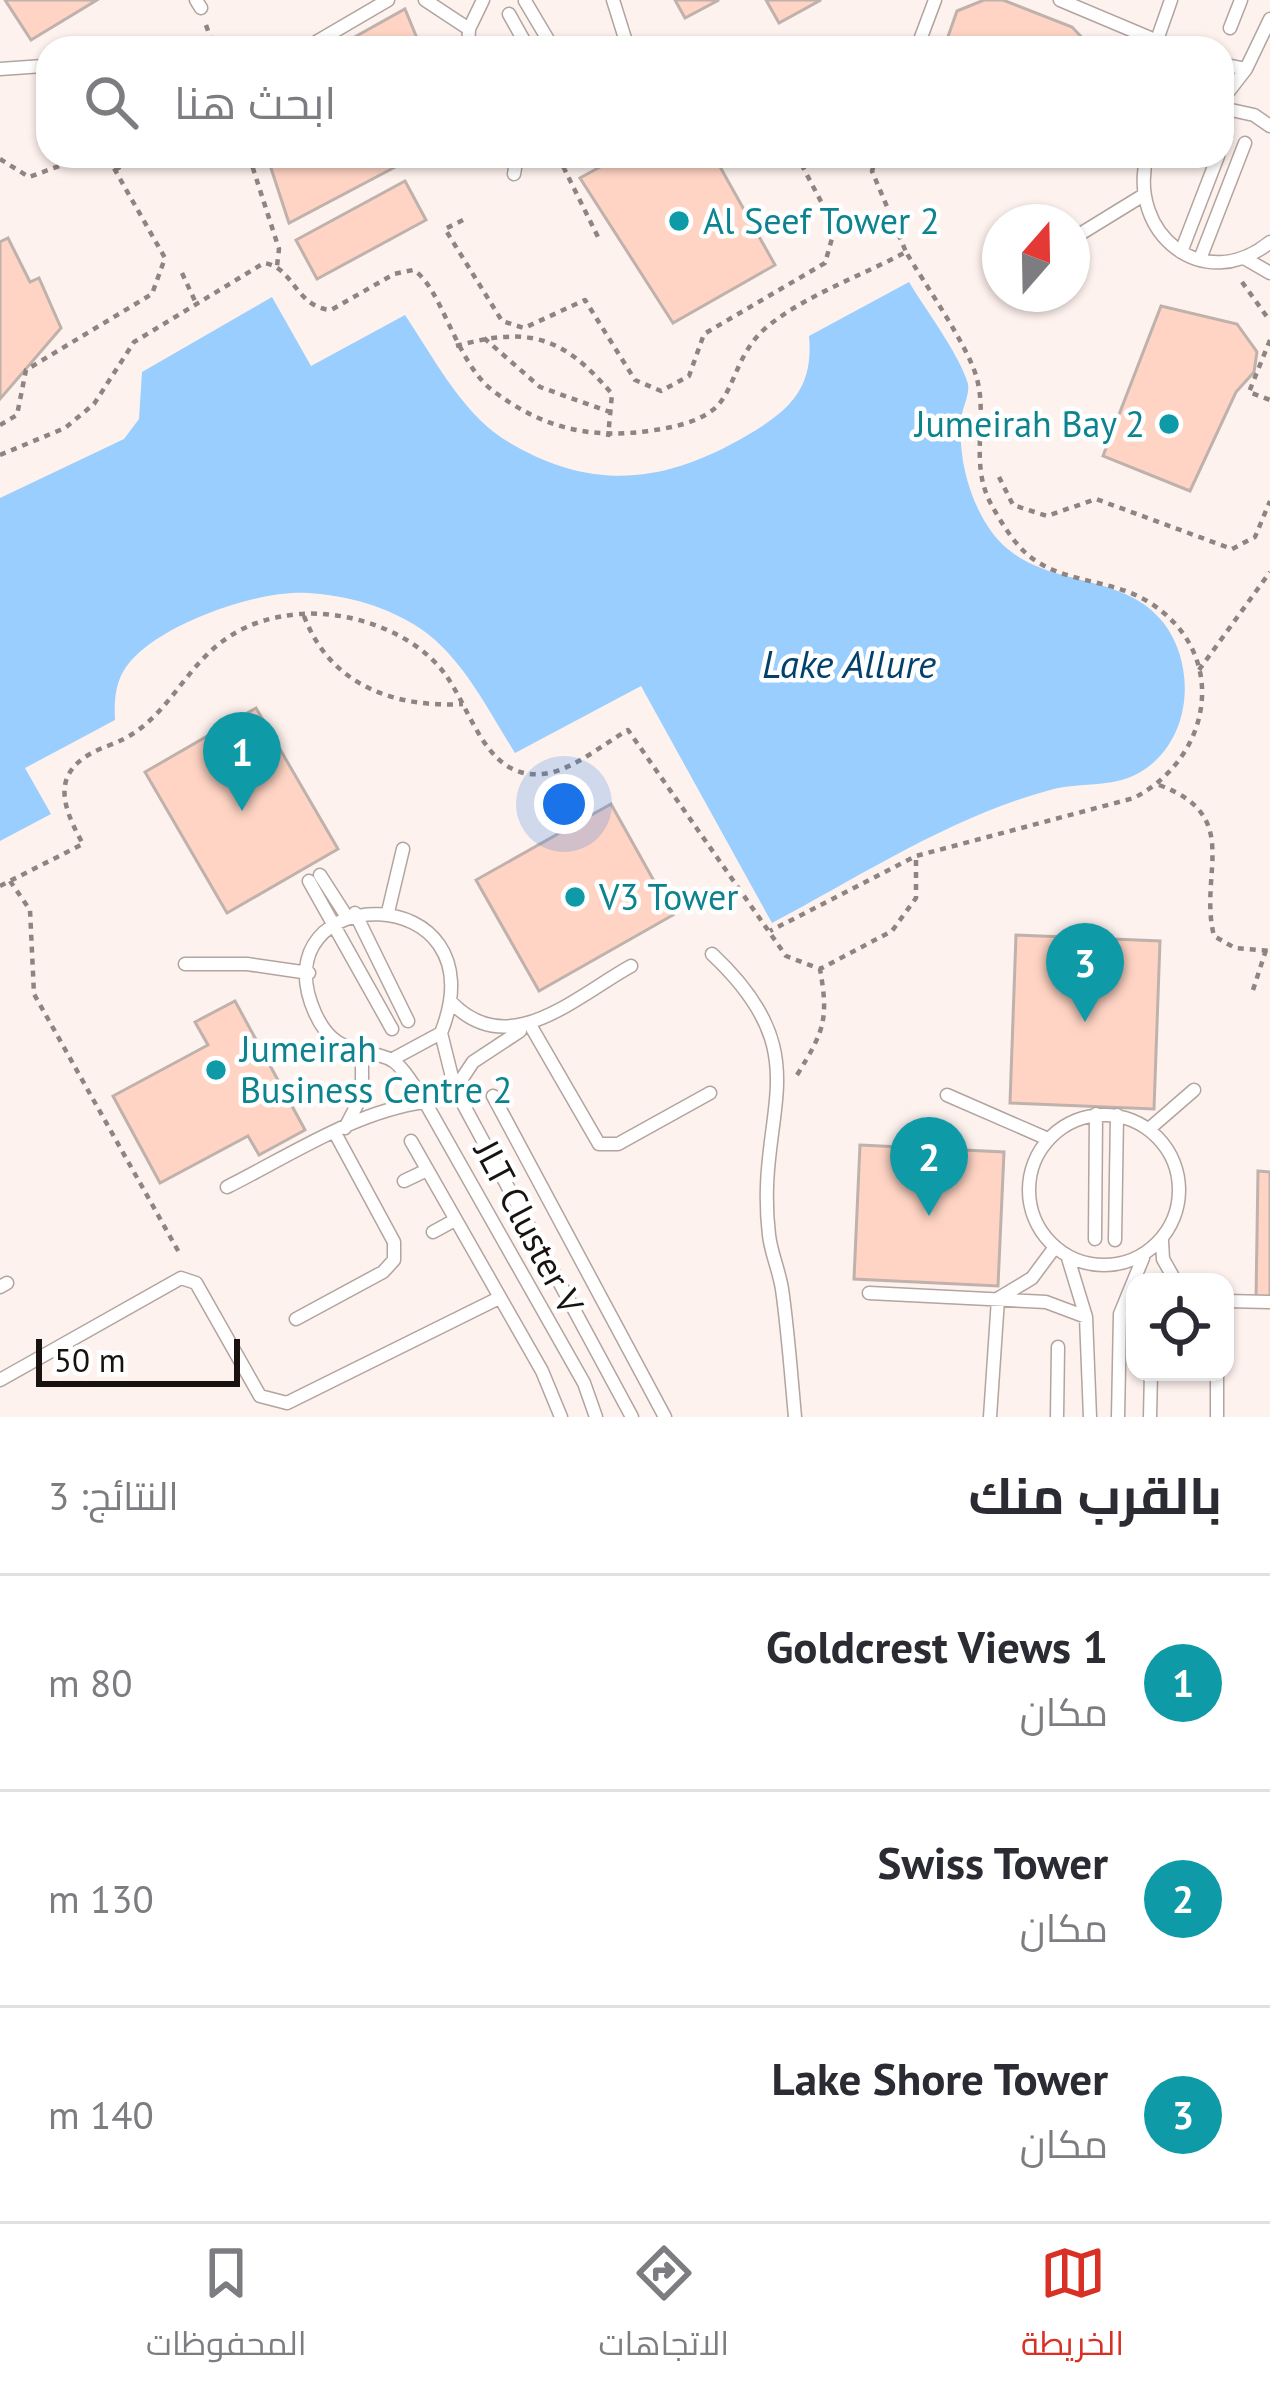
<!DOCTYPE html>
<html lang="ar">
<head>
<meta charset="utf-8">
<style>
  :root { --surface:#fff; --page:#f7f7f7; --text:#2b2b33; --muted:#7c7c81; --line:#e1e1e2; --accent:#d93025 }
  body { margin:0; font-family:"PT Sans",Cairo,sans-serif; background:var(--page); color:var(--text); direction:rtl }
  .controls { position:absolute; right:36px; bottom:36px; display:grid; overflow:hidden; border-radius:24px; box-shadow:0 3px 9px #0004 }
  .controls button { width:108px; height:108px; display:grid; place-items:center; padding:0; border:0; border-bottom:3px solid var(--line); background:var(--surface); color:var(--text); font:60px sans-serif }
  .compass { position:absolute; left:982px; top:204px; width:108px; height:108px; border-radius:50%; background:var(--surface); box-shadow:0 3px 9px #0004; rotate:20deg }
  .scale { position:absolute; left:36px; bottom:30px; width:204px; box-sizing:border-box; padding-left:12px; border:6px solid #181311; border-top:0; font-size:33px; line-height:42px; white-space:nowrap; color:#181311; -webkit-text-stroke:9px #fff; paint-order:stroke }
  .you { position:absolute; left:564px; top:804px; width:42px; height:42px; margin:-30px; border:9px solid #fff; border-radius:50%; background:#1a73e8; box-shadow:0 0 0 18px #1a73e833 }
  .badge { display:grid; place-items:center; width:78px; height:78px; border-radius:50%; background:var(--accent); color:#fff; font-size:39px; font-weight:700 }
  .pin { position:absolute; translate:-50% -99px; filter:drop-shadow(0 3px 6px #0008) }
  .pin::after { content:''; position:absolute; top:63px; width:42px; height:36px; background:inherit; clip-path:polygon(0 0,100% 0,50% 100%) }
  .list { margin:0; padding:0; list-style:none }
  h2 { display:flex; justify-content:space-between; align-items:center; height:156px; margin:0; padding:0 48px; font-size:51px }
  h2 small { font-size:39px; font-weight:400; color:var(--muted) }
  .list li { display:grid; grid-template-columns:78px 1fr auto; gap:36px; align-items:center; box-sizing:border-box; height:216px; padding:0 48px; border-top:3px solid var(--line) }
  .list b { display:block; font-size:45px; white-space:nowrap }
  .list p { margin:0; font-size:39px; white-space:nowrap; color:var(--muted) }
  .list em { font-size:39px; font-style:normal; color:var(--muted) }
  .icon { flex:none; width:66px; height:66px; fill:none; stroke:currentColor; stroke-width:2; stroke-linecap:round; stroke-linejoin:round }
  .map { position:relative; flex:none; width:1270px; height:1417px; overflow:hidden; direction:ltr }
  .search { position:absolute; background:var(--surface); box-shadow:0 3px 9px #0004; left:36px; right:36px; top:36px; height:132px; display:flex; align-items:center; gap:30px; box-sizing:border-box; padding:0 42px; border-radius:36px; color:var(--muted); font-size:45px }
  .sheet { height:804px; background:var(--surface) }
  nav { display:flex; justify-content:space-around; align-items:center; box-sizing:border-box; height:168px; border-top:3px solid var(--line); background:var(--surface); font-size:33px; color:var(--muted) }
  nav a { display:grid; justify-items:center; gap:6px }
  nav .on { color:var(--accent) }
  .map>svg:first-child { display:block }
  .water { fill:#99cefe }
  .building { fill:#ffd4c4; stroke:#bfb2ac; stroke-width:3 }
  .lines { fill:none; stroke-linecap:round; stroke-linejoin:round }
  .service-casing { stroke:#b2a49f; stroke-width:15 }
  .path { stroke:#8e8582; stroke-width:4.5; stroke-dasharray:6 6; stroke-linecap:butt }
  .service { stroke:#fff; stroke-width:12 }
  .culture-dot { fill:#0f9aa8; stroke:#fff; stroke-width:4.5 }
  .labels { text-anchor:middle; stroke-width:9; stroke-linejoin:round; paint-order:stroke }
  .culture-label { font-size:36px; fill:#0d838f; stroke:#fff; text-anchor:start }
  .street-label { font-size:36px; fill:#181311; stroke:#fff }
  .water-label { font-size:39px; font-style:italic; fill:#02416d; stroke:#fff }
</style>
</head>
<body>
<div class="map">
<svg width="1270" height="1417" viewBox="0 0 1270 1417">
  <rect width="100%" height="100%" fill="#fef2ee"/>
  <path class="water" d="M 909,282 C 925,309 960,355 968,384 C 970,394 962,409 961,419 C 958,457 969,500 991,531 C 1035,592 1119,567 1163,622 C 1194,662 1193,728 1153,763 C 1121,791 1088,780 1050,790 C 952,816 861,876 772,923 L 641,686 L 515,753 C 488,710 463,658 421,629 C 389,607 346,595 308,593 C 259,589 155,625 126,667 C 115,683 114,701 115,720 L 25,768 L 51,814 L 0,841 L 0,498 L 124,439 L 139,419 L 142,372 L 272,297 L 311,366 L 405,315 C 432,355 461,411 502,438 C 588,492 662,485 746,436 C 789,411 814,389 809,336 Z"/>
  <path class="building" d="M 5,0 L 97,0 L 31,40 Z
    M 675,0 L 719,0 L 685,18 Z
    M 766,0 L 821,0 L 779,23 Z
    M 984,0 L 1003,0 L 1072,27 L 1092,48 L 944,48 L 957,11 Z
    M 405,9 L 421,48 L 335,48 Z
    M 267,156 L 416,156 L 289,223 Z
    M 620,156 L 714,156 L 775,265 L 673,323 L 580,178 Z
    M 405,181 L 426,220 L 317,279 L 296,240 Z
    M 8,238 L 30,282 L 39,278 L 61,328 L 0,399 L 0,242 Z
    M 1161,306 L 1237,324 L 1257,352 L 1254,372 L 1236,392 L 1190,491 L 1103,456 Z
    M 256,708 L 338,849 L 227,913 L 145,772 Z
    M 611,804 L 673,915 L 539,991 L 476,880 Z
    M 1016,935 L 1160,941 L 1154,1109 L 1010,1103 Z
    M 235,1001 L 305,1130 L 259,1155 L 248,1136 L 160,1183 L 113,1096 L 208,1045 L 195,1022 Z
    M 860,1145 L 1004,1152 L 998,1286 L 854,1279 Z
    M 1258,1171 L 1270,1172 L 1270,1299 L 1256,1299 Z"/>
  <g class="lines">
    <defs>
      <path id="service" d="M 196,0 L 201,8
        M 425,0 L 469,29
        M 613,0 L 628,48
        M 1060,0 L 1174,48
        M 525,1 L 553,48
        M 509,14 L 528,48
        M 1230,28 L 1241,0
        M 1157,40 L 1171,0
        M 306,48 L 388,0
        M 468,48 L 469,29 L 483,0
        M 713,48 L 714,47
        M 917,48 L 935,0
        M 1222,64 L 1246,69
        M 0,69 L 43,66
        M 1222,100 L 1246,69 L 1270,19
        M 1222,108 L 1254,115 L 1270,126
        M 1222,146 L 1226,136
        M 1147,156 C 1127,234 1204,296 1270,242
        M 514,174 L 517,156
        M 1072,239 L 1142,196
        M 1181,252 L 1218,156
        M 1244,258 L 1270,273
        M 1200,259 L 1245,143
        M 320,875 L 347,917
        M 309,881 L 392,1029
        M 388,912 L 403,849
        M 355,913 L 408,1021
        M 712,954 C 824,1059 754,1111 769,1235 C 771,1253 779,1270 782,1289 C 788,1331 791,1374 795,1417
        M 185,964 L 247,964 L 309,973
        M 451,1002 C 508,1062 575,997 631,966
        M 529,1023 L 599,1144 L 618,1144 L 710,1093
        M 441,1033 L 455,1089 L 632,1417
        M 391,1060 L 441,1033 C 503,876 256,880 315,1013 C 334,1055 357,1046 390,1059 C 403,1065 416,1090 425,1102 L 584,1383 L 596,1417
        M 455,1089 L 473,1062 L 520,1031
        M 947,1095 L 1048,1139
        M 493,1096 L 665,1417
        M1029 1190a75 75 0 1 1 150 0a75 75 0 1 1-150 0Z
        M 345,1128 L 362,1095 L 362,1056
        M 1149,1129 L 1194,1090
        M 411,1141 L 542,1371 L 561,1417
        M 404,1181 L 427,1170
        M 227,1187 C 289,1156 356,1111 425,1102
        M 433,1232 L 455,1220
        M 1095,1239 L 1096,1114
        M 1115,1240 L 1117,1115
        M 1162,1241 L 1163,1259 L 1176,1282
        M 1068,1258 L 1086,1317 L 1090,1417
        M 0,1287 L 7,1283
        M 869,1293 L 1046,1302 L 1086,1317
        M 999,1298 L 1032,1278 L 1055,1247
        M 1225,1301 L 1270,1302
        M 296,1319 L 383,1272 L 394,1260 L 394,1242 L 335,1133
        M 0,1380 L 181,1278 L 196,1283 L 260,1396 L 287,1403 L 499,1298
        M 990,1417 L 998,1299
        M 1057,1417 L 1058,1347
        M 1118,1417 L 1120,1314 L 1143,1258
        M 1150,1417 L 1151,1372
        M 1217,1417 L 1217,1372"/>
    </defs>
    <use href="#service" class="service-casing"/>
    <path class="path" d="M 206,25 L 214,48
      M 249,156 L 279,249 L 277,266
      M 558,156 L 599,239
      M 877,156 L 872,171 L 906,252
      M 0,159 L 29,177 L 87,156
      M 115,170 L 137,156
      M 463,220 L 445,229 L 502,321 L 524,328 L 585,300 L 635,380 L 661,391 L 689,376 L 704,334 L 825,263 L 835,228 L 797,156
      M 182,273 L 195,301
      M 1242,282 L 1270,321
      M 484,338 L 540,387 L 610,412
      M 1270,340 L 1249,392 L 1270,400
      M 456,346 C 529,326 563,336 612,394 L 608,437
      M 0,425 L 17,415 L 26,370 L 152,294 L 165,258 L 107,156
      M 0,455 L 65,428 L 94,404 L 134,342 L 264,263 C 294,267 295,307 331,310 L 394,274 L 413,270 C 441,285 455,361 492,390 C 543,429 592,440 655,430 C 675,427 698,422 714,409 C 736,390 735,353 768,326 C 808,294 861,276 906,252 C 924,283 969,347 977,379 C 988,420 969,463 991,504 C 1002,524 1017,549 1036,561 C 1070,583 1112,580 1147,601 C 1230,651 1214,756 1134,798 L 916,856 L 770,931
      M 999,477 L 1013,505 L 1047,516 L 1096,499 L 1232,549 L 1255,537 L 1270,501
      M 304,616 C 330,685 394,708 463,704
      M 1199,670 L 1270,572
      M 1159,785 C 1244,816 1198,873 1214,936 L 1235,948 L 1270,951
      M 10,881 L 30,910 L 34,994 L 181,1256
      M 0,886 L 83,844 C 57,798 52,766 110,745 C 189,716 183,625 299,614 C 350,610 414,632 445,674 C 473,712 487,785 549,773 C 575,768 605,743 628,730 L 786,956 L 820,969 L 892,931 L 916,898 L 916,856
      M 1253,990 L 1266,950
      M 797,1075 C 824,1031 829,1020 820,969"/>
    <use href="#service" class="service"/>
  </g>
  <g class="culture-dot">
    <circle cx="679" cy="221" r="12"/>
    <circle cx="1169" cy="424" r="12"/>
    <circle cx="575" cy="897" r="12"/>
    <circle cx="216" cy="1070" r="12"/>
  </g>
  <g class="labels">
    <g class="culture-label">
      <text x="703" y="234">Al Seef Tower 2</text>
      <text x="1145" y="437" text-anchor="end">Jumeirah Bay 2</text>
      <text x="599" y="910">V3 Tower</text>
      <text x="240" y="1062">Jumeirah<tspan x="240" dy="41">Business Centre 2</tspan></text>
    </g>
    <g class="street-label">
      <text transform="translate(529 1227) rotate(62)" y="13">JLT Cluster V</text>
    </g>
    <g class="water-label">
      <text x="849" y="678">Lake Allure</text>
    </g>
  </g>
</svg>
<div class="controls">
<button><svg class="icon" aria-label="locate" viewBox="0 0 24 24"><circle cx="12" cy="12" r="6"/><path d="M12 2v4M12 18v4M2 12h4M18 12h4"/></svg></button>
</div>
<svg class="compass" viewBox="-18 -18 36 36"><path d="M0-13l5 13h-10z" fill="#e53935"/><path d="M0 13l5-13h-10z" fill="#7c7c81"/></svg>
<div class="scale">50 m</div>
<div class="you"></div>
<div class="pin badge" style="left:242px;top:811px;background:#0f9aa8">1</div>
<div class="pin badge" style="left:929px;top:1216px;background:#0f9aa8">2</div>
<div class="pin badge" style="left:1085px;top:1022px;background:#0f9aa8">3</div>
<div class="search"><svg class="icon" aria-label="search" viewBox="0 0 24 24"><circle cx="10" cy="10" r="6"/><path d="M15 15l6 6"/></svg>ابحث هنا</div>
</div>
<section class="sheet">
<h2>بالقرب منك<small>النتائج: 3</small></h2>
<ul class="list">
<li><span class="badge" style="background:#0f9aa8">1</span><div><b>Goldcrest Views 1</b><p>مكان</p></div><em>80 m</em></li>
<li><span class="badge" style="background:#0f9aa8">2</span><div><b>Swiss Tower</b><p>مكان</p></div><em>130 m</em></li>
<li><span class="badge" style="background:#0f9aa8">3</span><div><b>Lake Shore Tower</b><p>مكان</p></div><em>140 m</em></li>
</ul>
</section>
<nav>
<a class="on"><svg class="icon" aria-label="map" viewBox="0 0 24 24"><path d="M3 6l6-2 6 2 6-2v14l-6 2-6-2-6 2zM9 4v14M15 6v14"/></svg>الخريطة</a>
<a><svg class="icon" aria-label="directions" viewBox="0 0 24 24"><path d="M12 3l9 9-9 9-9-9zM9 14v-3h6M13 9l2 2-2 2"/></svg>الاتجاهات</a>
<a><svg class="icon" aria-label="saved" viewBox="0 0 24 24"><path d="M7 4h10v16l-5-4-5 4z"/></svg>المحفوظات</a>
</nav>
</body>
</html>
